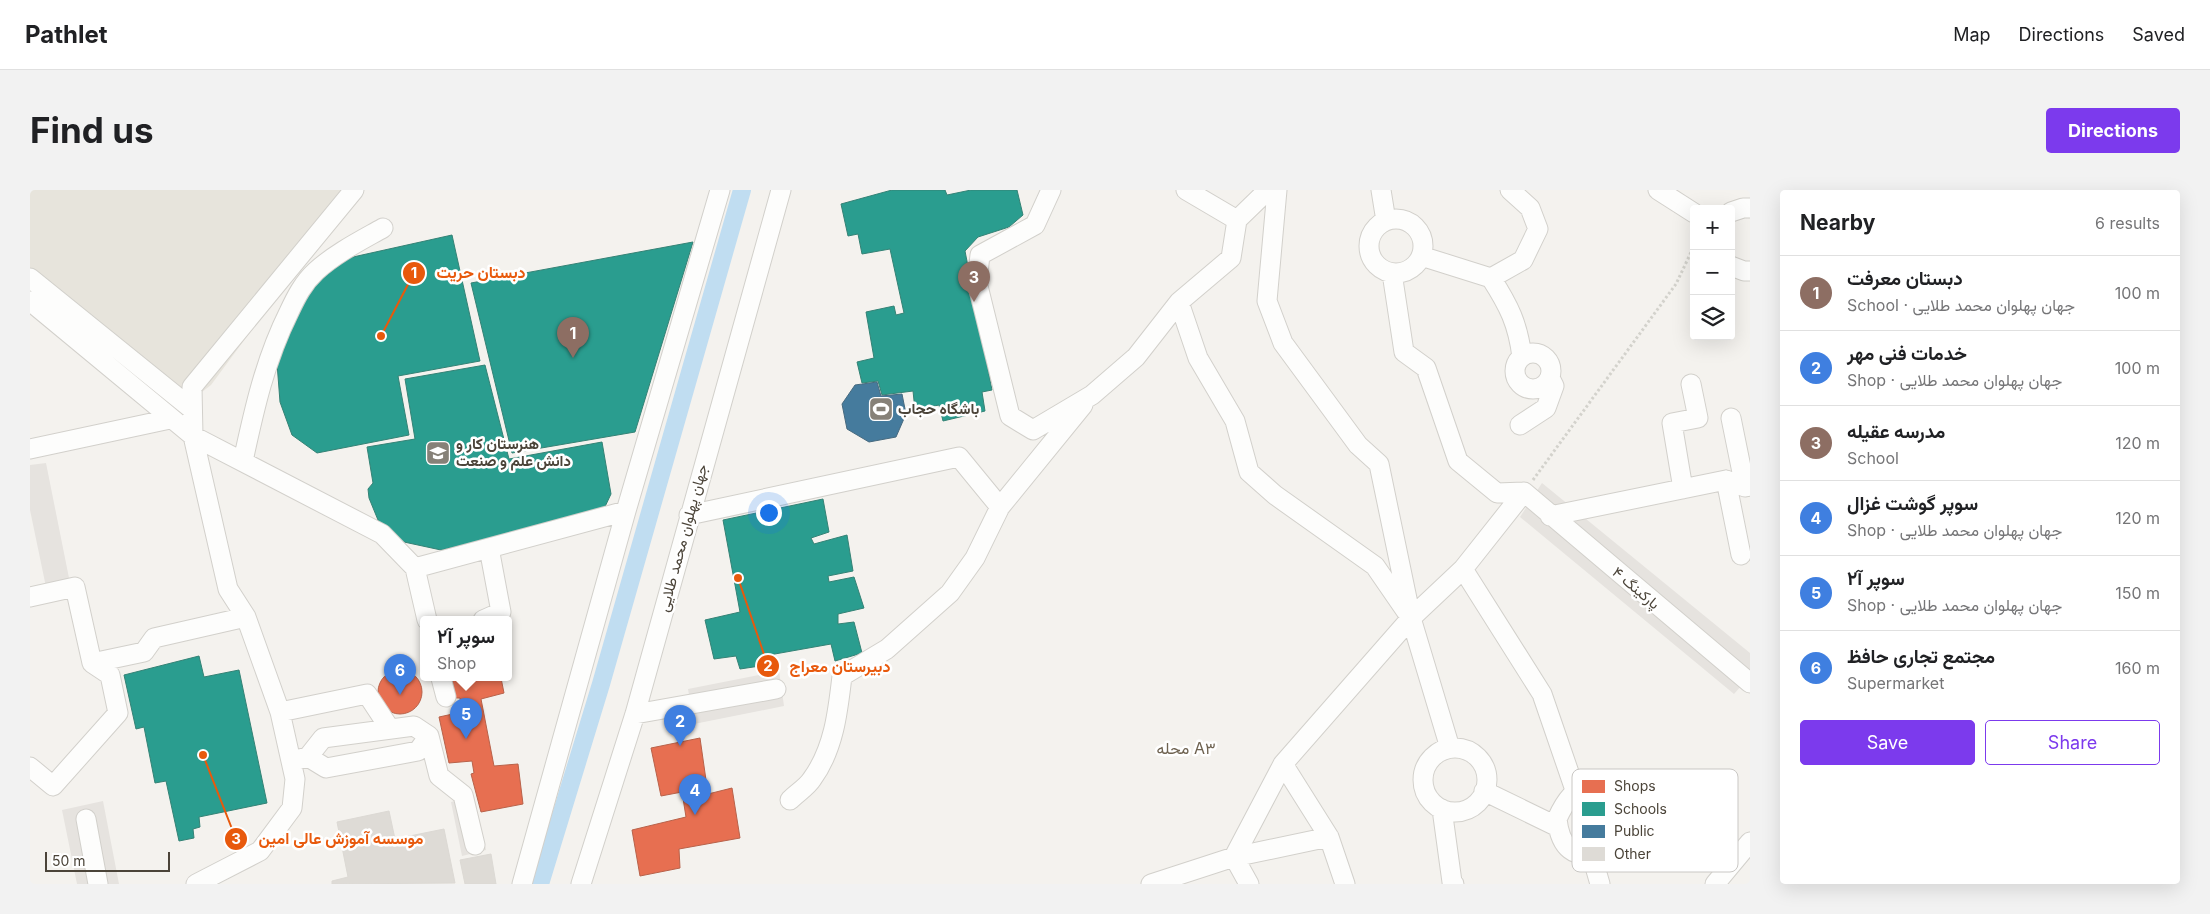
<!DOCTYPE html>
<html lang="en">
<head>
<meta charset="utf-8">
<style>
  :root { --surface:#fff; --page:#f2f2f2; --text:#202124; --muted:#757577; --line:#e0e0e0; --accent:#7c3aed }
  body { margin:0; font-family:Inter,Vazirmatn,sans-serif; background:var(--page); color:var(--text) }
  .controls { position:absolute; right:15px; top:15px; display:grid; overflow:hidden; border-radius:5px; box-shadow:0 5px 20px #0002 }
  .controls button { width:45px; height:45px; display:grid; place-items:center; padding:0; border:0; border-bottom:1px solid var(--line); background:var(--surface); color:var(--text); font:25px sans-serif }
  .scale { position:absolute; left:15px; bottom:12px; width:125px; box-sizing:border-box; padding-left:5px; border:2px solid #4b4439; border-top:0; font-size:14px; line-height:18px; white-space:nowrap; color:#4b4439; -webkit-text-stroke:4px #fff; paint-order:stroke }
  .you { position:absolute; left:738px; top:322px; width:18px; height:18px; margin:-12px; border:4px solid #fff; border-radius:50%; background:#1a73e8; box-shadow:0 0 0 8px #1a73e833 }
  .badge { display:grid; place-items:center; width:32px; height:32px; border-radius:50%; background:var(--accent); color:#fff; font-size:16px; font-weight:700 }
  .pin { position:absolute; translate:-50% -41px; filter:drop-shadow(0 1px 2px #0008) }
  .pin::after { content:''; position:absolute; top:26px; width:18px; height:15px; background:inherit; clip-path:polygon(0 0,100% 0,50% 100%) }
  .popup { position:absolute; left:390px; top:426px; width:92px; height:65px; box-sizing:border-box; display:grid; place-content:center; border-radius:5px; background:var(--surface); filter:drop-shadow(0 1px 4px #0005); font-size:16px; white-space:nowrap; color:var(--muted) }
  .popup b { font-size:19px; color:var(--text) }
  .popup::after { content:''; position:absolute; left:50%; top:100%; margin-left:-10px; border:10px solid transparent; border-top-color:var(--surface) }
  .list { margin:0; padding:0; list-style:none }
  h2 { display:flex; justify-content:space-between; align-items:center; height:65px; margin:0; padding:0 20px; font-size:21px }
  h2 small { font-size:16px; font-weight:400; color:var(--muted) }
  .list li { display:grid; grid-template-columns:32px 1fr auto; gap:15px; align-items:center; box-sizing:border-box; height:75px; padding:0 20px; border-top:1px solid var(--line) }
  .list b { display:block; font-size:19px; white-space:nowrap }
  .list p { margin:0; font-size:16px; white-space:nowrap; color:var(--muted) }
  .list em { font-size:16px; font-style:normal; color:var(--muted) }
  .actions { display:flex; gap:10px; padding:15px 20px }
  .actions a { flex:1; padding:11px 0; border:1px solid var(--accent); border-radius:5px; text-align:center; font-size:18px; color:var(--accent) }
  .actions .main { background:var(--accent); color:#fff }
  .icon { flex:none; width:28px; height:28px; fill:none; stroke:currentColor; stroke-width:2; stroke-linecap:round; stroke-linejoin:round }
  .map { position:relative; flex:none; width:1720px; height:694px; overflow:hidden; border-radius:5px }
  header { display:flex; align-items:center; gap:30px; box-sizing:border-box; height:70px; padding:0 25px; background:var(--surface); border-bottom:1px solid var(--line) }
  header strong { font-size:24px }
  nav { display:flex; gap:28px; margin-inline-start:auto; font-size:18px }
  .intro { display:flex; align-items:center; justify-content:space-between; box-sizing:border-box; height:120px; padding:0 30px }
  h1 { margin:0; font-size:35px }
  .button { padding:12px 22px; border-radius:5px; background:var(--accent); color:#fff; font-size:18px; font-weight:700 }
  main { display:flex; gap:30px; padding:0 30px }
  aside { flex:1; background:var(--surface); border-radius:5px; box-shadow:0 5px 20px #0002 }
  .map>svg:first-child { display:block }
  .residential { fill:#e7e4dc }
  .parking { fill:#e6e3df }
  .shops { fill:#e76f51; stroke:#b8624a }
  .schools { fill:#2a9d8f; stroke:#348275 }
  .public { fill:#457b9d; stroke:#476a7f }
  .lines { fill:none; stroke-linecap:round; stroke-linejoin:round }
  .canal { stroke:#c0ddf1; stroke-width:18 }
  .building { fill:#dedbd6; stroke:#dcd9d4 }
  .minor-casing { stroke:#d2d0cb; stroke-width:21 }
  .path { stroke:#d3d2cc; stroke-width:3; stroke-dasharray:2.5 2.5; stroke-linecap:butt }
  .minor { stroke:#fdfdfc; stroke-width:19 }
  .labels { text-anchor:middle; stroke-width:5; stroke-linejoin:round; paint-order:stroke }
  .poi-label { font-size:15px; font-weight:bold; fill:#4b4439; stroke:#fff; text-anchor:start }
  .street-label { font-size:15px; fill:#4b4439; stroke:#fff }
  .neighbourhood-label { font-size:16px; fill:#6e6250; stroke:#fff }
  .key { fill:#fff; stroke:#c9c7c4; stroke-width:1 }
  .key-label { font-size:14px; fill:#4b4439 }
  .leader { fill:none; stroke:#e8590c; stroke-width:2 }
  .callout-dot { fill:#e8590c; stroke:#fff; stroke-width:2 }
  .mark-label { font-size:15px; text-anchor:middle; font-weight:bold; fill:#fff }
  .callout-label { font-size:16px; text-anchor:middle; font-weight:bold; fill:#e8590c; stroke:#fff; stroke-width:5; stroke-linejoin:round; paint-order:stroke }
</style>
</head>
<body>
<header>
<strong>Pathlet</strong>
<nav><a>Map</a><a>Directions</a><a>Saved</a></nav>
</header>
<div class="intro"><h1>Find us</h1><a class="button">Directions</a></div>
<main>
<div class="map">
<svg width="1720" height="694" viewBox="0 0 1720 694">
  <rect width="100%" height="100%" fill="#f4f2ee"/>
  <path class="residential" d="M 0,0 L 316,0 L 252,99 L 181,195 L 150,219 L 0,94 Z"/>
  <path class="parking" d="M 16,273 L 40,393 L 16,397 L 0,320 L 0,275 Z
    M 1512,293 L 1720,463 L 1720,486 L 1704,504 L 1490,327 Z
    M 749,481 L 754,516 L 664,534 L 658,499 Z
    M 444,606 L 456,660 L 432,666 L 421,612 Z
    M 73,611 L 89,694 L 47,694 L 32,620 Z"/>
  <path class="shops" d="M348 502a22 22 0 1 1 44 0a22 22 0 1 1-44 0Z
    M 422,488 L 471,488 L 474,503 L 451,509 L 464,576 L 488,574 L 493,614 L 451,622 L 441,584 L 444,583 L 442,571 L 419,573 L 409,527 L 432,522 L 430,508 L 425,508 Z
    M 670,548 L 678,604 L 702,598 L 710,648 L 649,659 L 650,678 L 610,686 L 602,640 L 656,627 L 652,602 L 631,606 L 621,558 Z"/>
  <path class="schools" d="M 862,0 L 915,0 L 917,5 L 941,0 L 987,0 L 993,25 L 979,37 L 948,47 L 935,61 L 962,200 L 952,202 L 955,221 L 913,231 L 909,215 L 885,220 L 883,201 L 852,205 L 848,191 L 832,193 L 827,172 L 844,168 L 836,122 L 864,116 L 866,125 L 874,123 L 860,59 L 832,64 L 828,44 L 818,46 L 811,14 Z
    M 422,45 L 450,171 L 368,186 L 379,245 L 287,263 L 262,245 L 250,212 L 247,173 L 266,121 L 290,89 L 314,69 Z
    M 663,52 L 605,242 L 482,263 L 441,93 Z
    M 455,175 L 479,269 L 572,252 L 581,304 L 572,323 L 411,360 L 374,352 L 361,345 L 348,330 L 339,308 L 338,299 L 343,293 L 337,257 L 385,249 L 375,189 Z
    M 793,309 L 799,342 L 781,348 L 784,354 L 817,345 L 823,381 L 798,386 L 799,392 L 824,387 L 834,418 L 808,424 L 808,434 L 824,432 L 832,463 L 805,471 L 801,454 L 728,467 L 730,476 L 710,479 L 706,466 L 684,469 L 675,430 L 710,422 L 693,330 Z
    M 169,466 L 174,487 L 209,480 L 237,613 L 169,627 L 170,637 L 163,639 L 164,648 L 149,651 L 136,591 L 125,593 L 114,537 L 106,539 L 94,485 Z"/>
  <path class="public" d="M 847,192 L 851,206 L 872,204 L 876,224 L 866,247 L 839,252 L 817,239 L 812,214 L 825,195 Z"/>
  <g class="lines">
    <path class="canal" d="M 510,694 L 571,494 L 712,0"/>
  </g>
  <path class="building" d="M 359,621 L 365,649 L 414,639 L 425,693 L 302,694 L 302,691 L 318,687 L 307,632 Z
    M 461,664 L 466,694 L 435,694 L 430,670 Z"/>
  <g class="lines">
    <defs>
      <path id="minor" d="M 1021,0 L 1005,35 L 950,65 L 947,92 L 980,226 L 1003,240 L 1062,205 L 1106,167 L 1149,112 L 1201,68 L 1207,30 L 1238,0
        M 1156,0 L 1207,30
        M 1247,0 L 1237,111 L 1253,153 L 1328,255 L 1349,274 L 1381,428 L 1420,558
        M 1351,0 L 1356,31
        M 1628,0 L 1664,23
        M 1701,22 L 1713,18 L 1720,18
        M1339 56a27 27 0 1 1 54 0a27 27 0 1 1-54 0Z
        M 1391,66 L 1461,88 L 1493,70 L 1508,39 L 1500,18 L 1480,0
        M 1701,76 L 1714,81 L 1720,81
        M 1362,83 L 1374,162 L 1396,178 L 1428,271 L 1467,303 L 1494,302
        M 0,88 L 162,219
        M 1461,88 C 1479,116 1488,134 1492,167
        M 0,111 L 163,246 L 352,344 L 385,378 L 596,321
        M 1149,112 L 1168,168 L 1205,231 L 1219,282 L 1245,305 L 1345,376 L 1376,421
        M1485 181a18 18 0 1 1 36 0a18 18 0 1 1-36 0Z
        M 1701,228 L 1715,297
        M 1490,235 L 1516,218 L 1524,196 L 1520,188
        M 0,259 L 140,229
        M 213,271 C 224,220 235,170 259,122 C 266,107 273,93 286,81 C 306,63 330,51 353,38
        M 1696,290 L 1711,365
        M 1653,299 L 1642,233 L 1668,228 L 1661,194
        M 1494,302 L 1720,493
        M 659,325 L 929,267 L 970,317
        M 1520,326 L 1696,290 L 1715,297 L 1720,296
        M 385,378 L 397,430
        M 1433,379 L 1512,504 L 1545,600
        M 0,407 L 45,397 L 62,473 L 80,485 L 88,523 L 23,596 L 0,577
        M 453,430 L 471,422 L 459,358
        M 62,473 L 114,462 L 124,448 L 216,427
        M 411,488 L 416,507
        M 250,522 L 337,504 L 360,539
        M 605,524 L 746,499
        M1393 590a32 32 0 1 1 64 0a32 32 0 1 1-64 0Z
        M 278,567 L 293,548 L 384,536 L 399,546 L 409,586 L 433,605 L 445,655
        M 265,570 L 278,567 L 296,578 L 388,561 L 399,546
        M 1253,574 L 1299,647 L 1315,694
        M 1564,592 L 1576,592 L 1594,599 C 1596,605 1598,612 1597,619 C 1591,657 1534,692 1527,629 C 1535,611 1545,597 1564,592 Z
        M 1454,601 L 1528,637
        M 760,610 C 767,603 777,597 782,589 C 804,559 808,521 812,486 L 857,459 L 920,403 L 945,368 L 970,317 L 1053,215
        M 1412,619 L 1422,692 L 1424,694
        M 56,629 L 68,694
        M 1561,663 L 1570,694
        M 166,694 L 230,661 L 262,618 L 265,589 L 250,522 L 216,427 L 198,399 L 163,246 L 162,197 L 324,0
        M 492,694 L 596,321 L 690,0
        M 551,694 L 605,524 L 751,0
        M 1121,694 L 1204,667 L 1253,574 L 1381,428 L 1433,379 L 1494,302
        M 1219,694 L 1204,667 L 1299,647
        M 1685,694 L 1720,652"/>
    </defs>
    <use href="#minor" class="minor-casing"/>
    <path class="path" d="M 1503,290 L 1646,94 L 1664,56"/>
    <use href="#minor" class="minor"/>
  </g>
  <defs>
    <symbol id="stadium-square" viewBox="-11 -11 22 22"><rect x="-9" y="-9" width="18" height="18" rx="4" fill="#868178" stroke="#fff"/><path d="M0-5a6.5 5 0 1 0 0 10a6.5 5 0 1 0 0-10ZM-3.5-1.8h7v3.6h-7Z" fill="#fff"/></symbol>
    <symbol id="school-square" viewBox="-11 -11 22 22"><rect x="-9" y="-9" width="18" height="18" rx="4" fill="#868178" stroke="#fff"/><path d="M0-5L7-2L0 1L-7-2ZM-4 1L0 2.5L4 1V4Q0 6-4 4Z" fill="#fff"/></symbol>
  </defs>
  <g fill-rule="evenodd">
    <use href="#stadium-square" x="837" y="205" width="28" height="28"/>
    <use href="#school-square" x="394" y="249" width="28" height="28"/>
  </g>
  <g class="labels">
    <g class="poi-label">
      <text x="868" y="224">باشگاه حجاب</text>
      <text x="426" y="259">هنرستان کار و<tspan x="426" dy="17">دانش علم و صنعت</tspan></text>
    </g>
    <g class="street-label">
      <text transform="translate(653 348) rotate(-75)" y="5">جهان پهلوان محمد طلایی</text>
      <text transform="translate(1606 398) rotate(40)" y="5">پارکینگ ۴</text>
    </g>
    <g class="neighbourhood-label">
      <text x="1156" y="564">محله A۳</text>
    </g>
  </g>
  <rect x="1542" y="579" width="166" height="103" rx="8" class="key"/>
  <rect x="1552" y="590" width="23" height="13" fill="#e76f51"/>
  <rect x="1552" y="612" width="23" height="14" fill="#2a9d8f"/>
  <rect x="1552" y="635" width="23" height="13" fill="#457b9d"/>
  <rect x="1552" y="657" width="23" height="14" fill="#dedbd6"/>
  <g class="key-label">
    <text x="1584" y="601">Shops</text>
    <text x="1584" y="624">Schools</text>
    <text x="1584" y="646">Public</text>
    <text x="1584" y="669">Other</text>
  </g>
  <path class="leader" d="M351 146L384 83M708 388L738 476M173 565L206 649"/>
  <g class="callout-dot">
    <circle cx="351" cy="146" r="5"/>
    <circle cx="708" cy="388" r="5"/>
    <circle cx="173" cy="565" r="5"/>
    <circle cx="384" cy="83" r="12"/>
    <circle cx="738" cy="476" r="12"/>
    <circle cx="206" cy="649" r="12"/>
  </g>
  <g class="mark-label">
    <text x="384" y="88">1</text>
    <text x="738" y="481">2</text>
    <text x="206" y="654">3</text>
  </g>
  <g class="callout-label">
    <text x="451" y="88">دبستان حریت</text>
    <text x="810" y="482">دبیرستان معراج</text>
    <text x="311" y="654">موسسه آموزش عالی امین</text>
  </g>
</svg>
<div class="controls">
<button>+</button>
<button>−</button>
<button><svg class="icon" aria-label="layers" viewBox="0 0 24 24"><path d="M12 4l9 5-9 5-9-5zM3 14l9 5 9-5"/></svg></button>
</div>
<div class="scale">50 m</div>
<div class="you"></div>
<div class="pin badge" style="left:543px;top:168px;background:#8d6e63">1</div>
<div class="pin badge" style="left:650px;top:556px;background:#3f7fe0">2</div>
<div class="pin badge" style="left:944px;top:112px;background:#8d6e63">3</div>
<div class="pin badge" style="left:665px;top:625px;background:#3f7fe0">4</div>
<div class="pin badge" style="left:436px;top:549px;background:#3f7fe0">5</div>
<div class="popup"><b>سوپر آ۲</b>Shop</div>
<div class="pin badge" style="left:370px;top:505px;background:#3f7fe0">6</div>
</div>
<aside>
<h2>Nearby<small>6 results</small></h2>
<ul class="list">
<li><span class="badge" style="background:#8d6e63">1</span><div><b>دبستان معرفت</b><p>School · جهان پهلوان محمد طلایی</p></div><em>100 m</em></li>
<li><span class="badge" style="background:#3f7fe0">2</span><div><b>خدمات فنی مهر</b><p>Shop · جهان پهلوان محمد طلایی</p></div><em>100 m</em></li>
<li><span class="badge" style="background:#8d6e63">3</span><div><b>مدرسه عقیله</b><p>School</p></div><em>120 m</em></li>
<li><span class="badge" style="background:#3f7fe0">4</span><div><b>سوپر گوشت غزال</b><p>Shop · جهان پهلوان محمد طلایی</p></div><em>120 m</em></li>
<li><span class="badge" style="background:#3f7fe0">5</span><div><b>سوپر آ۲</b><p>Shop · جهان پهلوان محمد طلایی</p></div><em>150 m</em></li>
<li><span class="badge" style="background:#3f7fe0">6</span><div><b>مجتمع تجاری حافظ</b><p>Supermarket</p></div><em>160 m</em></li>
</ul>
<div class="actions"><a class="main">Save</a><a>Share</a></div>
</aside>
</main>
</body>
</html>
